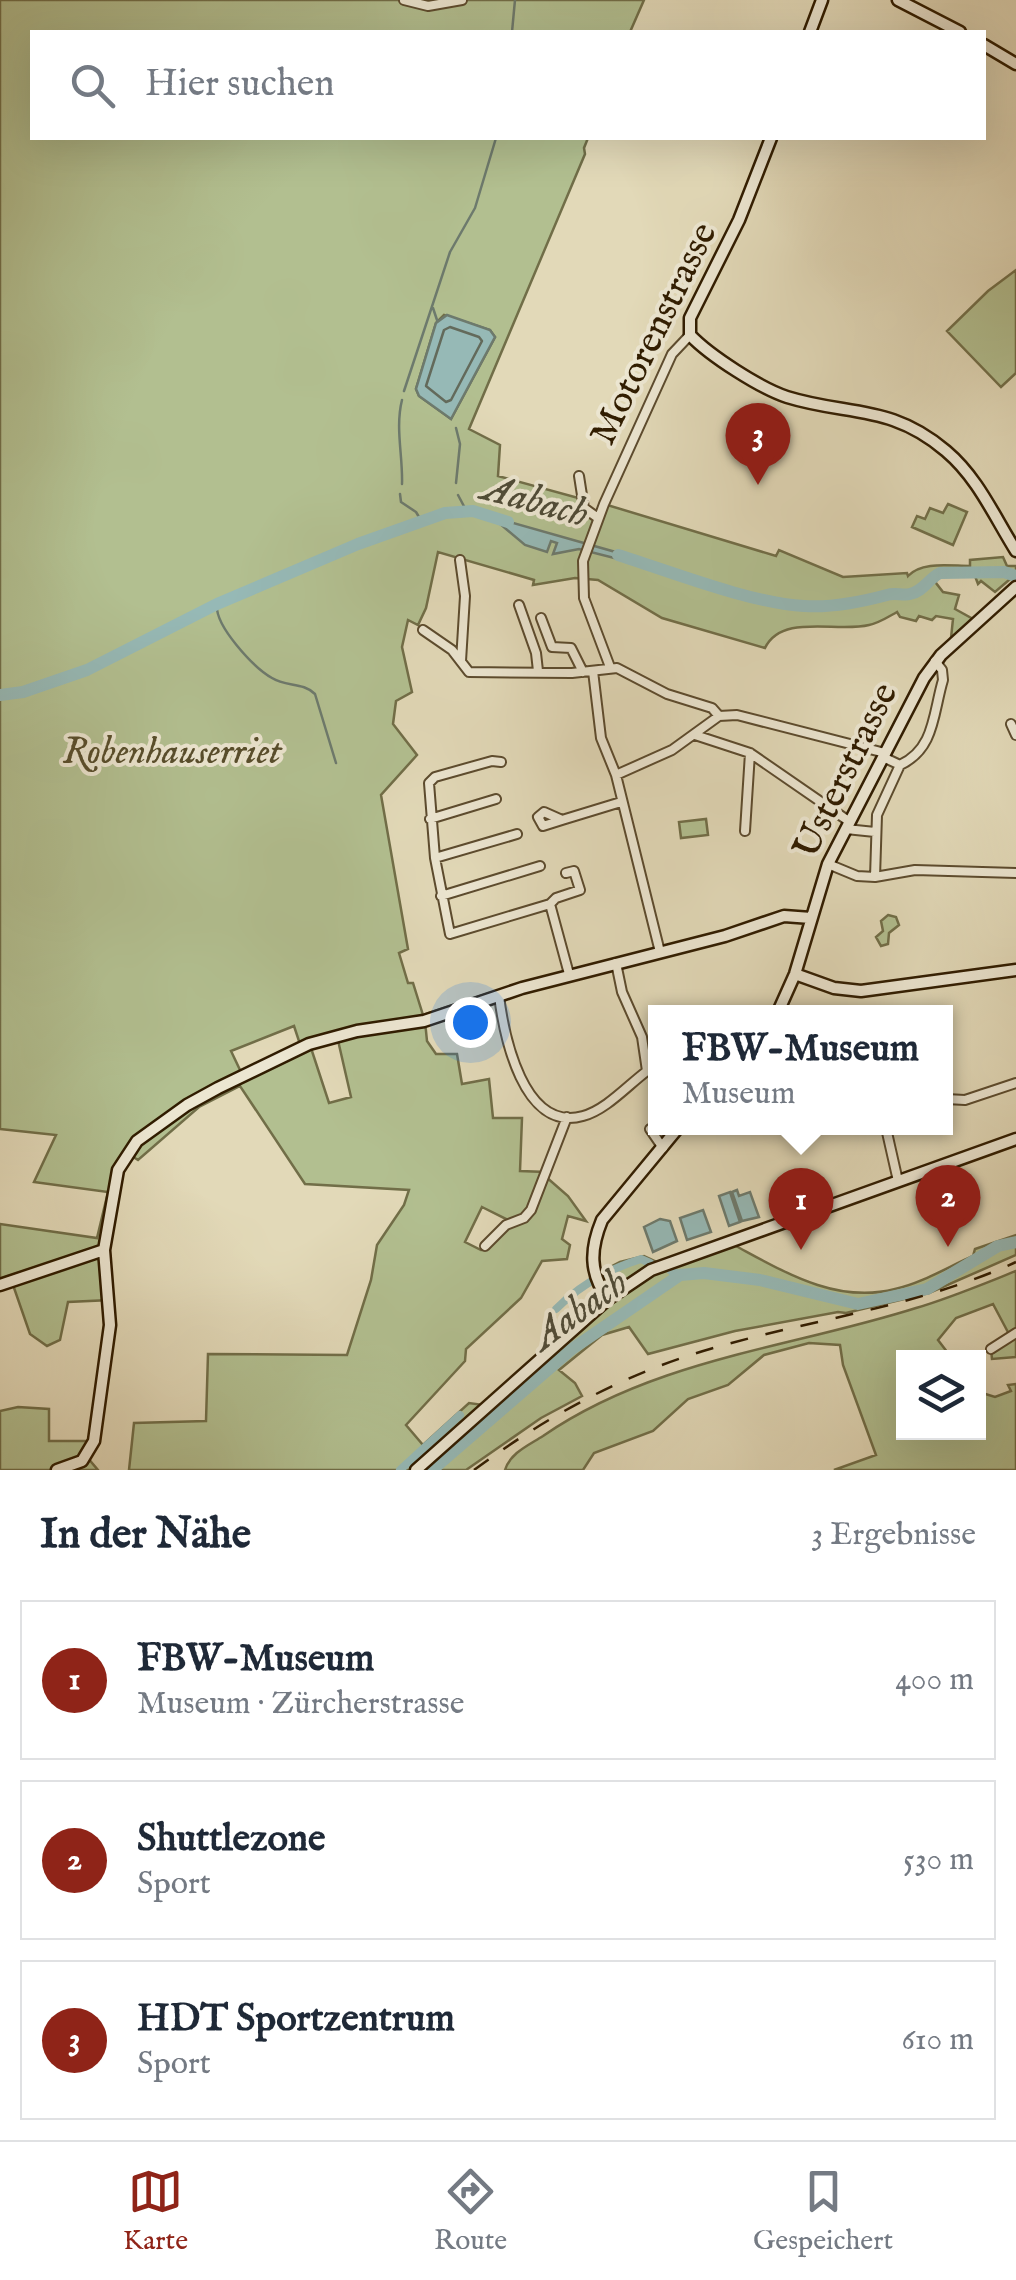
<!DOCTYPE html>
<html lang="de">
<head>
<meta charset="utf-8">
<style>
  :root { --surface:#fff; --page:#f6f6f7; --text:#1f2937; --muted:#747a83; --line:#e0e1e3; --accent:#8f2418 }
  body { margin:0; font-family:"IM FELL English",serif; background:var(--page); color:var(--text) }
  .controls { position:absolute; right:30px; bottom:30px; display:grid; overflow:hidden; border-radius:0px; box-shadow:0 10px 40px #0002 }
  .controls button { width:90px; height:90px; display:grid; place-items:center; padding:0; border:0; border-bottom:2px solid var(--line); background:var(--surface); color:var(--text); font:50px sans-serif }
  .you { position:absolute; left:470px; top:1022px; width:35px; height:35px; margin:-25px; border:8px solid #fff; border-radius:50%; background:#1a73e8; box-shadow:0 0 0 15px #1a73e833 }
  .badge { display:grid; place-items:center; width:65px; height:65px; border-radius:50%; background:var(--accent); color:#fff; font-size:32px; font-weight:700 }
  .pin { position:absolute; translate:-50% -82px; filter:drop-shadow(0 2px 5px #0008) }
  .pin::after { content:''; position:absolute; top:52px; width:35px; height:30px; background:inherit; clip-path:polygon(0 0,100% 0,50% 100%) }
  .popup { position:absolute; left:648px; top:1005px; width:305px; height:130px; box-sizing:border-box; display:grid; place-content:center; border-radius:0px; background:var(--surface); filter:drop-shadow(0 2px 8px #0005); font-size:32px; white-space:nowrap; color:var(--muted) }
  .popup b { font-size:38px; color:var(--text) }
  .popup::after { content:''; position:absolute; left:50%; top:100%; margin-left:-20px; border:20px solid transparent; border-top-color:var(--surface) }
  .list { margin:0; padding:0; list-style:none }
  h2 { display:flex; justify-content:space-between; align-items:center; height:130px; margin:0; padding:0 40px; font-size:42px }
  h2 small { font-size:32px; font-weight:400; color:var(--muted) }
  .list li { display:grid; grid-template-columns:65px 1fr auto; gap:30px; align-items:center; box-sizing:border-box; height:160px; margin:0 20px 20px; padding:0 20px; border:2px solid var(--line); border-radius:0px }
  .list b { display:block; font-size:38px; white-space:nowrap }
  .list p { margin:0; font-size:32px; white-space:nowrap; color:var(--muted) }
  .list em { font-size:32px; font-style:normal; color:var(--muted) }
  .icon { flex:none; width:55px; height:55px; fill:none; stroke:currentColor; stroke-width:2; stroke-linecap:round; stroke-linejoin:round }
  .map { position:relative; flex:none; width:1016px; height:1470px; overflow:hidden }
  .search { position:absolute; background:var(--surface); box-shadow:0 10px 40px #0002; left:30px; right:30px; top:30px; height:110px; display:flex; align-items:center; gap:25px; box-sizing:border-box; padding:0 35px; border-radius:0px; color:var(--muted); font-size:38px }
  .sheet { height:670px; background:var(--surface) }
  nav { display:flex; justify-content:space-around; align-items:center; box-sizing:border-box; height:140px; border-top:2px solid var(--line); background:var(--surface); font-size:28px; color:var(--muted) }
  nav a { display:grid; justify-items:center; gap:5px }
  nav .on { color:var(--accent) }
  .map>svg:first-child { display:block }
  .green { fill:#b2bf90; stroke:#716e48; stroke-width:2.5; fill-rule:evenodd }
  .water { fill:#96b9b6; stroke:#6d7a6d; stroke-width:2.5 }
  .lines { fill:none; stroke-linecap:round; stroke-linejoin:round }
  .shore { stroke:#636a5b; stroke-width:2.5 }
  .stream { stroke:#6d7a6d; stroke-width:2.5 }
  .canal { stroke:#96b9b6; stroke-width:8 }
  .river { stroke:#96b9b6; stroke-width:12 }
  .street-casing { stroke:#5c4b2e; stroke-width:12 }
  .secondary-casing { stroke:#301c00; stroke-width:15 }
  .street { stroke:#ece6d1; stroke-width:8 }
  .secondary { stroke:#ece6d1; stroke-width:10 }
  .rail { stroke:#301c00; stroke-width:2.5; stroke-dasharray:18 18; stroke-linecap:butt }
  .labels { text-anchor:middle; stroke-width:8; stroke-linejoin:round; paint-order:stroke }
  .street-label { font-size:38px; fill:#301c00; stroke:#ece6d1 }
  .park-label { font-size:38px; font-style:italic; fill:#574d2b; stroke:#ece6d1 }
  .water-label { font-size:40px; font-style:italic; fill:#4f4b37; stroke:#ece6d1 }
</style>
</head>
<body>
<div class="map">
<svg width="1016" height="1470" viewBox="0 0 1016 1470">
  <rect width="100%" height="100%" fill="#e2d9b8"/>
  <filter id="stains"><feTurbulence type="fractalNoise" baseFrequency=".002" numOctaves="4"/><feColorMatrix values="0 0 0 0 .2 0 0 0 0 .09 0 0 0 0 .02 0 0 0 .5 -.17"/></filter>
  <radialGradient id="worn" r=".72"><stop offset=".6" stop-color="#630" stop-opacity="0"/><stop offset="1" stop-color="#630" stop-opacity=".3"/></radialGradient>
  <path class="green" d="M 0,0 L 644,0 L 630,32 L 32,32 L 32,138 L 588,138 L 584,148 L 585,154 L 469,429 L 500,445 L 498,476 L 582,499 L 584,508 L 597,517 L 604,504 L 776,556 L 779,550 L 843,577 L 907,573 L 908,576 C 922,561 950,566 970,566 L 970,560 L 1003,557 L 1007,566 L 1016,566 L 1016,574 L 995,592 L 981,581 L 978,584 L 975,576 L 936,577 L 936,583 L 943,592 L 959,595 L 955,609 L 973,619 L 951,638 L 953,619 L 936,616 L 932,620 L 919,616 L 916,621 L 900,617 L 897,612 C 888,617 879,623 869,625 C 837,633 782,613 765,648 L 662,618 L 598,580 L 575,578 L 533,585 L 534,580 L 438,552 L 426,608 L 418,625 L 408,620 L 402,647 L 412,692 L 396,701 L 393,724 L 417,755 L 381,795 L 408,949 L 399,953 L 408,983 L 413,983 L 423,1015 L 489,993 L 499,996 L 425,1021 L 427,1041 L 436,1054 L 457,1054 L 462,1084 L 489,1079 L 493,1118 L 522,1118 L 520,1171 L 546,1172 L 545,1176 L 568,1196 L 586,1221 L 568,1216 L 562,1239 L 570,1245 L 567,1259 L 542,1261 L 521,1298 L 466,1349 L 465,1361 L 406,1425 L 423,1445 L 469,1403 L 490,1406 L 607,1299 L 595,1275 L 620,1262 L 644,1256 L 663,1265 L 734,1239 L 736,1246 C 786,1273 837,1304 895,1289 C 922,1283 948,1267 973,1256 L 975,1249 L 1016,1235 L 1016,1255 L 929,1293 L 846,1313 L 838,1312 L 735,1331 L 648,1354 L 629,1327 L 602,1335 L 559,1370 L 575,1383 L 582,1396 L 541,1418 L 466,1470 L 129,1470 L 134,1423 L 206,1421 L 208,1354 L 347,1355 L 371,1280 L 377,1245 L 404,1205 L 409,1190 L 305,1184 L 240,1086 L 199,1107 L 138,1160 L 127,1153 L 106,1231 L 110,1300 L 68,1302 L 60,1340 L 47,1346 L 30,1334 L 12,1282 L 0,1285 L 0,1224 L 97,1238 L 108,1192 L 34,1182 L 56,1135 L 0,1129 ZM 444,315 L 490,330 L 495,337 L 451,419 L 419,396 L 416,389 L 436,323 ZM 294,1026 L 300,1044 L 241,1072 L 231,1051 ZM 337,1036 L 351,1097 L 329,1103 L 310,1045 ZM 482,1207 L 514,1223 L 506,1225 L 481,1250 L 465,1242 Z
    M 1016,270 L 1016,373 L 1001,387 L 947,331 L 988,291 Z
    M 948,504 L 967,512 L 953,545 L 912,527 L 917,516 L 925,519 L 930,508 L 943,513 Z
    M 706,819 L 708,835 L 681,838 L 679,822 Z
    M 888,915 L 896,917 L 899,925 L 889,933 L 888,944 L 881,946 L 876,937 L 883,931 L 881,921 Z
    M 1016,1271 L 1016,1357 L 992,1359 L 991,1349 L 1010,1336 L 993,1304 L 956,1318 L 938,1340 L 951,1357 L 904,1358 L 904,1432 L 978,1432 L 979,1392 L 995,1397 L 1011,1391 L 1008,1385 L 1016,1384 L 1016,1470 L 834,1470 L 876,1455 L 843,1365 L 840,1345 L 809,1343 L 764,1355 L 728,1385 L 688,1399 L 653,1431 L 594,1453 L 583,1470 L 505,1470 C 510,1453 529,1445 543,1436 C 655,1359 790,1348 916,1308 C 950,1298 983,1284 1016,1271 Z
    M 18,1407 L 49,1409 L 49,1441 L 94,1441 L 87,1457 L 98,1470 L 0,1470 L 0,1411 Z"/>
  <path class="water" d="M 447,315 L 490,330 L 495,337 L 451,419 L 419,396 L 416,389 L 436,323 Z
    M 492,517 L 626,555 L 632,560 L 626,561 L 579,549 L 553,554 L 557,543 L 551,541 L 547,552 L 525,545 Z
    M 737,1190 L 739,1196 L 750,1192 L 759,1217 L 742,1221 L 732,1192 Z
    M 730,1192 L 740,1222 L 729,1226 L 719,1196 Z
    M 703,1210 L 711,1232 L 687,1240 L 680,1218 Z
    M 660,1219 L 670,1221 L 677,1241 L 653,1252 L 644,1227 Z"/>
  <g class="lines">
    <path class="shore" d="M 450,327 L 479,337 L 482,341 L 451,400 L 446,402 L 426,386 L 444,330 Z"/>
    <path class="stream" d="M 512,32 L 515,0
      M 433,308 L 437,320
      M 404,391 L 450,252 L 475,208 L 496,138
      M 456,428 L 460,444 L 456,483
      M 402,484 C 403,456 395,428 402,400
      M 400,494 L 401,502 L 416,512 L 422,522
      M 458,495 L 466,510
      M 217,604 C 214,625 253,667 272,678 C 286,687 303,682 315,694 L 336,763"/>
    <path class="canal" d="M 671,1271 L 680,1275
      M 556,1309 C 580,1285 609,1269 641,1259 L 650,1263
      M 400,1470 L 460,1415"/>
    <path class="river" d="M 618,555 C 672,572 750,603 804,606 C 832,608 861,602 887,595 C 895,592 903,596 910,594 C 924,591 928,579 940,573 L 1004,572 L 1016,576
      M 0,695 L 23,692 L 87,670 L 217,604 L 358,544 L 445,513 L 473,511 L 508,522
      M 432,1470 L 572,1349 L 680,1275 L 704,1273 L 760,1280 L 858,1304 L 927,1289 L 998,1246 L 1016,1242"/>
    <defs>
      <path id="street" d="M 404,0 L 428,6 L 462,0
        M 579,476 L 584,508 L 598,518
        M 460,560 L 465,596 L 461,661
        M 519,605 L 536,653 L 538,671
        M 541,618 L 552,647 L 571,648 L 583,672
        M 423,630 L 452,650 L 469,672 L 572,673 L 617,668 L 667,694 L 712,708 L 719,716 L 737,715 L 885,753
        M 610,667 L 584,598 L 583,561 L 604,504 L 672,354 L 690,335
        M 593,671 L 601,738 L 616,775 L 660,952
        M 1011,724 L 1016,735
        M 695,735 L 750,753 L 850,822
        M 883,757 L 900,765 C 935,749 933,713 943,680 L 942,670 L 935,661
        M 501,762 L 492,761 L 435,777 L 429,783 L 435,858 L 450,934 L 550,904 L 569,974
        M 616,775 L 672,750 L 719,716
        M 430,819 L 496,799
        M 562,820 L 543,826 L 538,817 L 544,812 L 562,820 L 621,802
        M 846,829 L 875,832
        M 745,831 L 750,753
        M 435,858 L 517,834
        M 828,864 L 857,876 L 875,877 L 915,870 L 1016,873
        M 875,877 L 877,815 L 900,765
        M 441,896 L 540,866
        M 550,904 L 556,898 L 580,890 L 574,871 L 566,873
        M 616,963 L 622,992 L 642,1037 L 647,1071
        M 499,996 C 504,1035 523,1133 583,1116 C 606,1110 628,1085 647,1071 L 656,1071
        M 946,1099 L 965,1100 L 1016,1083
        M 886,1128 L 898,1181
        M 650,1129 L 663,1148
        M 485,1246 L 506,1225 L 524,1218 L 531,1210 L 567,1117
        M 991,1349 L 1016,1333"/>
      <path id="secondary" d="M 898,0 L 960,32
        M 810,32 L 822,0
        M 984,45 L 1016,64
        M 771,138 L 739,220 L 690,318 L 690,335 C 710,356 760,388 787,397 C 848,416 891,404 946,451 C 978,478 994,516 1016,551
        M 795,974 L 834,988 L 861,991 L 1016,970
        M 778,1012 L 795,974 L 828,864 L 924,678 L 941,655 L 1016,587
        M 0,1285 L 104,1250 L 118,1170 L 137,1141 L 187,1105 L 218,1088 L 309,1044 L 357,1031 L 424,1021 L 522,988 L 725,936 L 784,916 L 811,918
        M 608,1299 C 589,1273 590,1249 602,1220 L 678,1128
        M 57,1470 L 82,1461 L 94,1441 L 110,1325 L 104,1250
        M 416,1470 L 608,1299 L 651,1270 L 1016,1139"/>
    </defs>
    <use href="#street" class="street-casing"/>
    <use href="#secondary" class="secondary-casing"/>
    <use href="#street" class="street"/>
    <use href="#secondary" class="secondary"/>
    <path class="rail" d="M 474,1470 C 546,1417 623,1374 710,1349 C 812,1319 918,1307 1016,1262"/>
  </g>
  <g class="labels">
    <g class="street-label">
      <text transform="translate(652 333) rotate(-64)" y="13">Motorenstrasse</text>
      <text transform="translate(844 770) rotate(-64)" y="13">Usterstrasse</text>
    </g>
    <g class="park-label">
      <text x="172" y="763">Robenhauserriet</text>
    </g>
    <g class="water-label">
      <text transform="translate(536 499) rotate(15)" y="14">Aabach</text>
      <text transform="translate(578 1308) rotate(-36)" y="14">Aabach</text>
    </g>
  </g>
  <rect width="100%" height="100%" filter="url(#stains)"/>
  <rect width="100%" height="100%" fill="url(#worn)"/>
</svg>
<div class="controls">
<button><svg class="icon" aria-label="layers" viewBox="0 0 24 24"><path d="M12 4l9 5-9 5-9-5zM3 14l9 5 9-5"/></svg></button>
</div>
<div class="you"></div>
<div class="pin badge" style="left:801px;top:1250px">1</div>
<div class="popup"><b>FBW-Museum</b>Museum</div>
<div class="pin badge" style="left:948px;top:1247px">2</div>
<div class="pin badge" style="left:758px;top:485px">3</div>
<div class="search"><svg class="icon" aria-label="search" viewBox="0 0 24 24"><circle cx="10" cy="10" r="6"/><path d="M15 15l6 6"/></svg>Hier suchen</div>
</div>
<section class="sheet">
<h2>In der Nähe<small>3 Ergebnisse</small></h2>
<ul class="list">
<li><span class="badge">1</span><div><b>FBW-Museum</b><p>Museum · Zürcherstrasse</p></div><em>400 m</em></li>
<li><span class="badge">2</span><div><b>Shuttlezone</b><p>Sport</p></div><em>530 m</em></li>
<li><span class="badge">3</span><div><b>HDT Sportzentrum</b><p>Sport</p></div><em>610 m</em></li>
</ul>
</section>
<nav>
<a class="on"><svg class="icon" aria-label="map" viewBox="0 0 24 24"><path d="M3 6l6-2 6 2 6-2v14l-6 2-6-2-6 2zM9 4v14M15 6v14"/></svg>Karte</a>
<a><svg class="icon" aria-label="directions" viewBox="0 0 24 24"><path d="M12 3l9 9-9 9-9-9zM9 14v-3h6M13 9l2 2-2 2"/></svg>Route</a>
<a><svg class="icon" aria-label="saved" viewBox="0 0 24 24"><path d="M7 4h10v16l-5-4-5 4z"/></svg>Gespeichert</a>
</nav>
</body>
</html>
